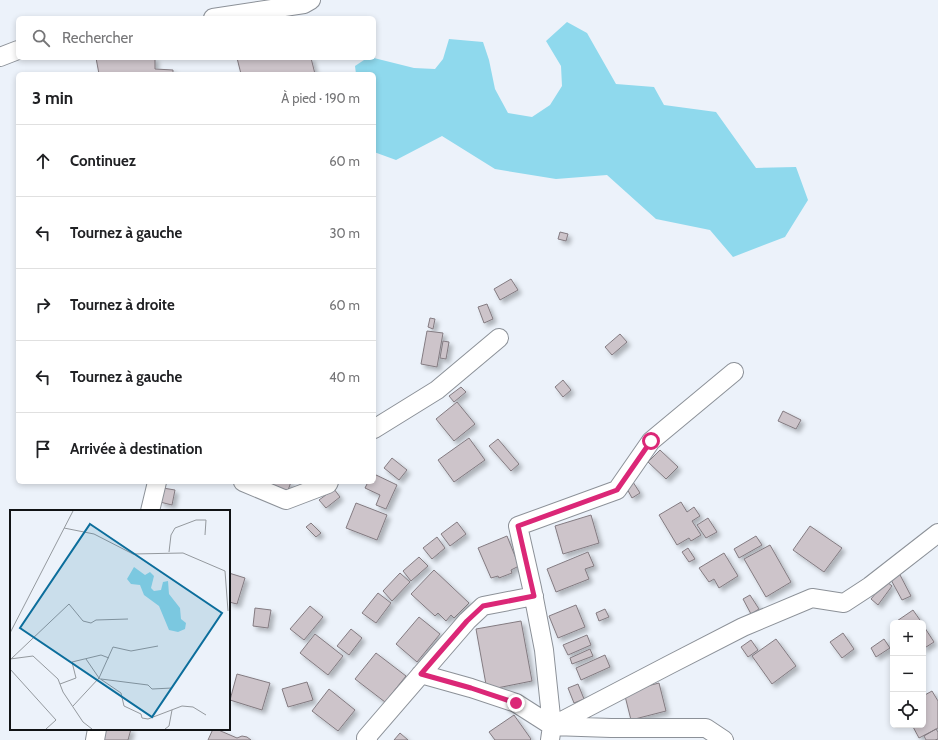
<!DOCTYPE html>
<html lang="fr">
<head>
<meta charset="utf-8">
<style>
  :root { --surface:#fff; --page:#f2f2f2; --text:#202124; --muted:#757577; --line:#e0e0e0 }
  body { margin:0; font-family:Cabin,sans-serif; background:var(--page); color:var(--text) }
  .controls { position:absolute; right:12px; bottom:12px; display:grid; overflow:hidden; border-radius:6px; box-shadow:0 2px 6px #0003 }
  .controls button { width:36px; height:36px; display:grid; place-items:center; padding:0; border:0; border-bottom:1px solid var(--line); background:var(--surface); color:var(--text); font:20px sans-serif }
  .stop { position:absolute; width:12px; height:12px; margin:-9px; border:3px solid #db2777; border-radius:50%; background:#fff }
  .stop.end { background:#db2777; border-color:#fff; box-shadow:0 1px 4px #0008 }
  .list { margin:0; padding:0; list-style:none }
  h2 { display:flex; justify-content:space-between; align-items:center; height:52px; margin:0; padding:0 16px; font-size:17px }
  h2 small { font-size:13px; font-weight:400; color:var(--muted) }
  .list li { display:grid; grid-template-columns:26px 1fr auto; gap:12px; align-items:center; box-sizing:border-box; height:72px; padding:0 16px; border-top:1px solid var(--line) }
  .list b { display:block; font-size:15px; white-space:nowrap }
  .list em { font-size:13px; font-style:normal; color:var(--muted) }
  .icon { flex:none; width:22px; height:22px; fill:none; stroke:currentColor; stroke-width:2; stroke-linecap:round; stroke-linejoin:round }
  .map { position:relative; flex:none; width:938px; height:740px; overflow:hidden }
  .search { position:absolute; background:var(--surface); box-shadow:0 2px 6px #0003; left:16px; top:16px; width:360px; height:44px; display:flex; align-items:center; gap:10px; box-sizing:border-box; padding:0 14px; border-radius:6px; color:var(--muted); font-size:15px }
  .panel { position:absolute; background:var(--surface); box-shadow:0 2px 6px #0003; left:16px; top:72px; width:360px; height:412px; border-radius:6px }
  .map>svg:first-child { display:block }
  .water { fill:#8fd9ed }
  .building { fill:#cdc4ca; stroke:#837b81; filter:url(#shadow) }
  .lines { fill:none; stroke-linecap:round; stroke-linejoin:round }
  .minor-casing { stroke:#8c9198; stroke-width:20 }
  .minor { stroke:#fff; stroke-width:18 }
  .route { stroke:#db2777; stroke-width:5 }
  .inset-road { fill:none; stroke:#94999e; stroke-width:1 }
  .view { fill:#0c6e9c; fill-opacity:0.15; stroke:#0c6e9c; stroke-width:2 }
  .inset-edge { fill:none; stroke:#111315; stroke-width:2 }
</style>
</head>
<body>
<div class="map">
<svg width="938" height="740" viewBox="0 0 938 740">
  <defs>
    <filter id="shadow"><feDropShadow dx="3.5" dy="3.5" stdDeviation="2" flood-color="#0004"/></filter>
  </defs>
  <rect width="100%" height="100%" fill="#ecf2fa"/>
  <path class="water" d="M 567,22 L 587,33 L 616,84 L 654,87 L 664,105 L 716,112 L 756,168 L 796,167 L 808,200 L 785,237 L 733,257 L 710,230 L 656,219 L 607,175 L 556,179 L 495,169 L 442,136 L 396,160 L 374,152 L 374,74 L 356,74 L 355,66 L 367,58 L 374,58 L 414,68 L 435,69 L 443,59 L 449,39 L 483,42 L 489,60 L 495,89 L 508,113 L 532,117 L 550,105 L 562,86 L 561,66 L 546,41 Z"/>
  <path class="building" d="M 96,58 L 155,58 L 155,69 L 173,70 L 173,74 L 99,74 Z
    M 237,58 L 311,58 L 315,74 L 241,74 Z
    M 560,232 L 568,234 L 566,241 L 558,239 Z
    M 511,279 L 518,290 L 500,300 L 494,289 Z
    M 487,304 L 493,319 L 484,323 L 478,307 Z
    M 430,318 L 435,319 L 433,329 L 428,327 Z
    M 427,331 L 443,333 L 437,367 L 421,364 Z
    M 620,334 L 627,342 L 612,355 L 605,347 Z
    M 443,341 L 449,342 L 446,359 L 440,358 Z
    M 563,380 L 571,390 L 563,397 L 555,387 Z
    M 461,387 L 466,392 L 454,402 L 449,396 Z
    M 457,402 L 475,424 L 454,441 L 436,419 Z
    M 783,411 L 801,420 L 796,429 L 778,421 Z
    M 469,438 L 485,460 L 454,482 L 438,460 Z
    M 498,439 L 519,464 L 511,471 L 489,446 Z
    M 660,450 L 678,467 L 666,479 L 648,462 Z
    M 392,458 L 407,470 L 399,480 L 384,468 Z
    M 374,474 L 397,485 L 386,509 L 376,505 L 380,495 L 365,488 L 368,482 L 374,482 Z
    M 266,482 L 291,482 L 287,493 Z
    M 633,482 L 640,493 L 632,498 L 626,487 Z
    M 163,488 L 175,490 L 172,505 L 160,502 Z
    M 334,489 L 340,497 L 326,508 L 319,500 Z
    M 681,502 L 687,512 L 694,507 L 700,516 L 692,521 L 701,535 L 691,541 L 689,538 L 677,545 L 659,515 Z
    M 356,503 L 387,515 L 377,540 L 346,528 Z
    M 591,515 L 599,543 L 563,554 L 555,526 Z
    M 708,518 L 717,532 L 706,538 L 697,525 Z
    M 457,522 L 466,534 L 450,546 L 441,534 Z
    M 311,523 L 321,533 L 316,537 L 306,527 Z
    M 810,526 L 842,548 L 824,572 L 793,550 Z
    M 507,536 L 519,566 L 511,570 L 512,573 L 499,578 L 498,576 L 491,578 L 478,548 Z
    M 756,536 L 762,545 L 739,558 L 734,549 Z
    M 437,537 L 445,548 L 432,559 L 423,548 Z
    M 770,545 L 791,582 L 766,597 L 744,559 Z
    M 688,548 L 695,559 L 689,562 L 682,552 Z
    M 588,552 L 594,566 L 585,569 L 589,579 L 556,592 L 547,569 Z
    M 724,553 L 738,576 L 719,588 L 714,579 L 709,582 L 699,568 Z
    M 419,557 L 428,566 L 411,581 L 403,571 Z
    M 434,570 L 469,603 L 454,618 L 451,615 L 446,621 L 438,613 L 435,616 L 411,594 Z
    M 229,573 L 245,578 L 237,604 L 229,602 Z
    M 400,573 L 410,582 L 392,601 L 383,591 Z
    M 899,573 L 911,596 L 902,600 L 890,578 Z
    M 886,581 L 892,586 L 878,605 L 871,599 Z
    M 378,593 L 391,603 L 376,623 L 362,613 Z
    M 750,595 L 759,609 L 751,614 L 743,599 Z
    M 576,605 L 585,627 L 558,638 L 549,616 Z
    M 310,606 L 323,617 L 304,640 L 290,629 Z
    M 255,608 L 271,610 L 268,628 L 253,626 Z
    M 605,609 L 609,617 L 599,621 L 596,613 Z
    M 913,610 L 922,623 L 894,623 Z
    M 419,617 L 440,634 L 417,662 L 396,644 Z
    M 521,621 L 532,681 L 487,690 L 476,629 Z
    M 923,625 L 934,642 L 923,649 Z
    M 351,629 L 362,638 L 349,655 L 337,646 Z
    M 843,633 L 854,649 L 842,658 L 830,642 Z
    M 315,634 L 343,656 L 328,675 L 300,653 Z
    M 587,635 L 591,645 L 568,655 L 563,645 Z
    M 776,639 L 796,666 L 772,684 L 752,656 Z
    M 884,639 L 890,648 L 876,657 L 871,648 Z
    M 751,640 L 758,650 L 748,657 L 741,647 Z
    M 590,649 L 593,656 L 572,664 L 570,658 Z
    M 376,653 L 406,676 L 385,702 L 355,679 Z
    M 605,655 L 610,667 L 581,680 L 576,668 Z
    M 237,674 L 270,683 L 262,710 L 230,700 Z
    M 307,682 L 313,700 L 288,707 L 282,689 Z
    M 659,683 L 666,711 L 631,720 L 624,692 Z
    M 578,684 L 584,699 L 574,703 L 568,688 Z
    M 329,689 L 355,710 L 338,731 L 312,711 Z
    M 932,691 L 938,701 L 938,728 L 919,738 L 912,725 L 923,725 L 923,696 Z
    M 514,715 L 531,739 L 530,740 L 495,740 L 489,732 Z
    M 101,729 L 131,729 L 128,740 L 98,740 Z
    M 213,729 L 216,729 L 237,738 L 242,736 L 247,737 L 251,740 L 208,740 Z
    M 936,729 L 938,732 L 938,739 L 935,740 L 926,740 L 924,736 Z
    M 400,733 L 408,740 L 394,740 Z"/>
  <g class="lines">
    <defs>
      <path id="minor" d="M 213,18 L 304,4 L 311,0
        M 0,57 L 18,50
        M 374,429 L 437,390 L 499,338
        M 243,482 L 286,500 L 328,484 L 329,482
        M 150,511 L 157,482
        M 421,674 L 471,688 L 516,703 L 552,726 L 611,728 L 706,728 L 724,740
        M 552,726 L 669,665 L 743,627 L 812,598 L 844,603 L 870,586 L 938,533
        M 95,740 L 97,729
        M 368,740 L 366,738 L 467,621 L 483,606 L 534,596
        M 550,740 L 552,726 L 544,650 L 532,588 L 518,526 L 617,490 L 651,441 L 734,372"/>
    </defs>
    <use href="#minor" class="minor-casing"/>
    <use href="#minor" class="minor"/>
  </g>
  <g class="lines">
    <path class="route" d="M 516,703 L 471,688 L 421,674 L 467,621 L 483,606 L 534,596 L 518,526 L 617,490 L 651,441"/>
  </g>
  <g transform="translate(10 510)">
    <rect width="220" height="220" fill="#ecf2fa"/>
    <path d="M 124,57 L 135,65 L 140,62 L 144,66 L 141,78 L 144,81 L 151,80 L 153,72 L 158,71 L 159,84 L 170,98 L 171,109 L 176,113 L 175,119 L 168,122 L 159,120 L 149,96 L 134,85 L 130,75 L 121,74 L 117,69 Z" fill="#8fd9ed"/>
    <path class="inset-road" d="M 54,18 L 84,24 L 123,44 L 173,43 L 215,61 L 218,101M 159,42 L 161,25 L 165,18 L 186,10 L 196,10 L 195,25M 0,123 L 63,1M 0,149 L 23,146 L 48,169 L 53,182 L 73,212 L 82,219M 1,149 L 59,94 L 73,111 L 81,113 L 86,110 L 118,109M 76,149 L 89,168 L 111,183 L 114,196 L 131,204 L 132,208 L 138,209 L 172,196 L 183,197 L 196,205M 0,159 L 46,210 L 36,219M 91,169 L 138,175 L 142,179 L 162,178M 50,174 L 66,168 L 62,152 L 91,145 L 99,148M 63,196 L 89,168 L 103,137 L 121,141 L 148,136M 155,219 L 159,216 L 162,200"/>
    <path class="view" d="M 80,14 L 212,103 L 142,207 L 10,118 Z"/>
    <rect width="220" height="220" class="inset-edge"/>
  </g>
</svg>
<div class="controls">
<button>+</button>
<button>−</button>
<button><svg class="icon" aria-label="locate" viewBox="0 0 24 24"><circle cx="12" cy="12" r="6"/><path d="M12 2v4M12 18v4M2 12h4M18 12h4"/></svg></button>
</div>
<div class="stop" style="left:651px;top:441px"></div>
<div class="stop end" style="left:516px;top:703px"></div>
<div class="search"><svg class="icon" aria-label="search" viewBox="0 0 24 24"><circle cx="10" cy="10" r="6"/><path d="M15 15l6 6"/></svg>Rechercher</div>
<section class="panel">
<h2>3 min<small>À pied · 190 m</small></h2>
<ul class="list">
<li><svg class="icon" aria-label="ahead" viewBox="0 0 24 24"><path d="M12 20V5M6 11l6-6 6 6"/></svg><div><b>Continuez</b></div><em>60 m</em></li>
<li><svg class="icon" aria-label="left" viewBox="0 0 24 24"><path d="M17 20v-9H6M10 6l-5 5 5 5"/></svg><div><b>Tournez à gauche</b></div><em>30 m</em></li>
<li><svg class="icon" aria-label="right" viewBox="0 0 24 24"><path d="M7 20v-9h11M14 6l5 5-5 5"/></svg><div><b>Tournez à droite</b></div><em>60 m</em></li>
<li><svg class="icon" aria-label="left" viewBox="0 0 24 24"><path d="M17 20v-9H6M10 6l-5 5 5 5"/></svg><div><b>Tournez à gauche</b></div><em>40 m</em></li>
<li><svg class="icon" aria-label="arrive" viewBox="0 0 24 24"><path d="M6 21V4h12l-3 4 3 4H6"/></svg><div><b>Arrivée à destination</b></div></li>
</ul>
</section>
</div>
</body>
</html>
